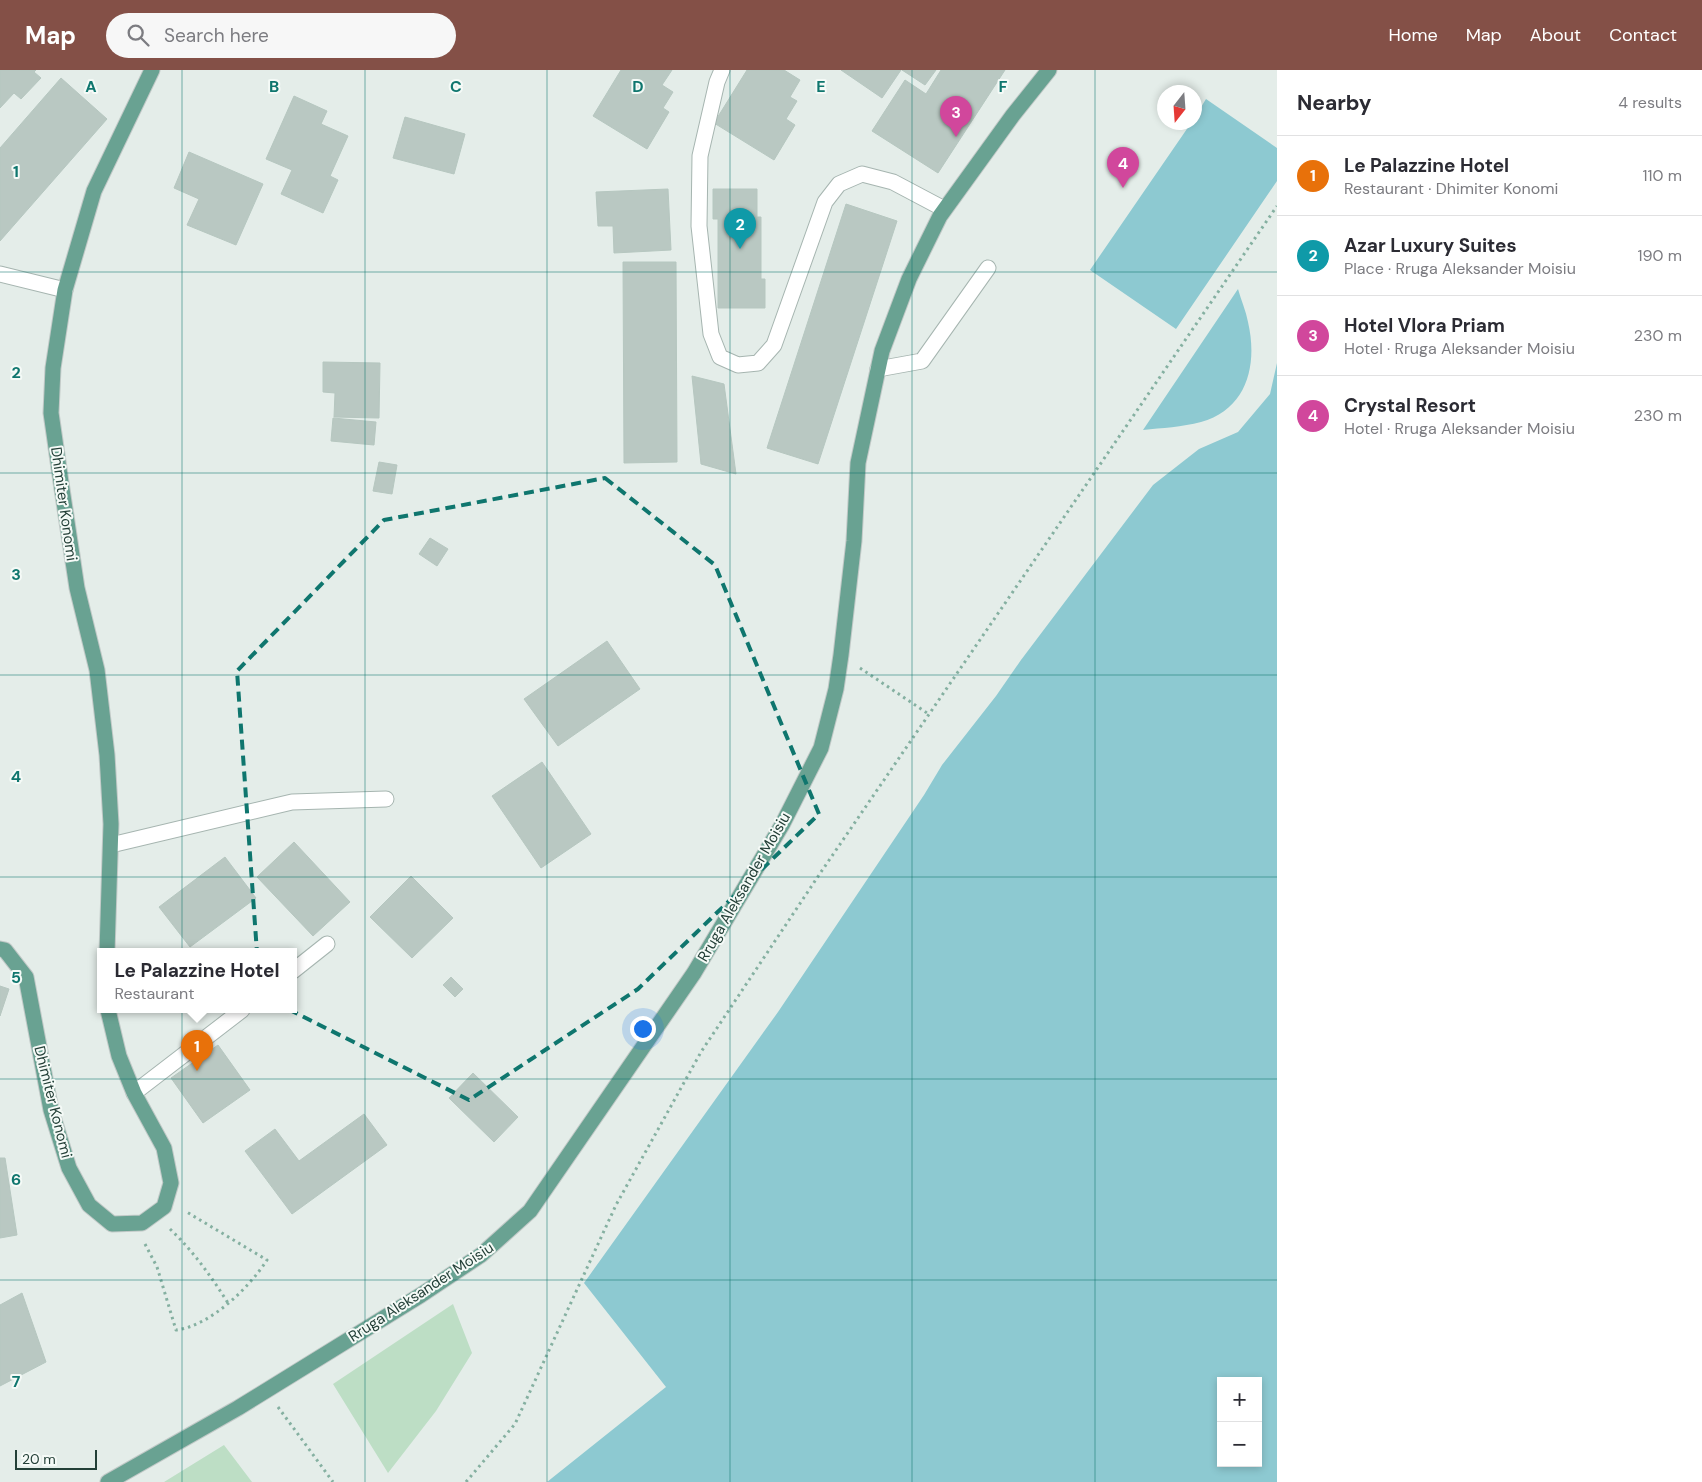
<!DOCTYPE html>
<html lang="en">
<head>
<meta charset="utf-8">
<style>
  :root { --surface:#fff; --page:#f7f7f7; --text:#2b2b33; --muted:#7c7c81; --line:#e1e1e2; --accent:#845047 }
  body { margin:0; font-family:"DM Sans",sans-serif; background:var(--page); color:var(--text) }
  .controls { position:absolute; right:15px; bottom:15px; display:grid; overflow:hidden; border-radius:0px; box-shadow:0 2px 8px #0003 }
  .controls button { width:45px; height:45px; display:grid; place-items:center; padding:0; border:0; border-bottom:1px solid var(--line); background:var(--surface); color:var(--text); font:25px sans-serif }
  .compass { position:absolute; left:1157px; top:15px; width:45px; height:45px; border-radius:50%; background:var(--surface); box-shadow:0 2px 8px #0003; rotate:197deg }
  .scale { position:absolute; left:15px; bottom:12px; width:82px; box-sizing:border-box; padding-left:5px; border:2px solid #233f37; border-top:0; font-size:14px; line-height:18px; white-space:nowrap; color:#233f37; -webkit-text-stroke:4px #f5faf7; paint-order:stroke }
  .you { position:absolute; left:642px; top:958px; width:18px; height:18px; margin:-12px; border:4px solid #fff; border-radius:50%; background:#1a73e8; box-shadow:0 0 0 8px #1a73e833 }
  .badge { display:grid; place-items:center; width:32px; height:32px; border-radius:50%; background:var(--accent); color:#fff; font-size:16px; font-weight:700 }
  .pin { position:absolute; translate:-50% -41px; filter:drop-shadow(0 1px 2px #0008) }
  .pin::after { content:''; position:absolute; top:26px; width:18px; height:15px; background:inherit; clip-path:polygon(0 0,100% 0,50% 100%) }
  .popup { position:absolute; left:97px; top:878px; width:200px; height:65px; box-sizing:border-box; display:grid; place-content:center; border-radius:0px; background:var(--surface); filter:drop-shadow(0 1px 4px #0005); font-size:16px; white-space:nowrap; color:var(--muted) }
  .popup b { font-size:19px; color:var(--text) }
  .popup::after { content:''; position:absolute; left:50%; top:100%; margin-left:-10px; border:10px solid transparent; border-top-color:var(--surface) }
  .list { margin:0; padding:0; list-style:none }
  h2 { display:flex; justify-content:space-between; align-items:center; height:65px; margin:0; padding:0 20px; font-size:21px }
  h2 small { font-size:16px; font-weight:400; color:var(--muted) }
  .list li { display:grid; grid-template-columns:32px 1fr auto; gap:15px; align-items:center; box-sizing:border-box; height:80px; padding:0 20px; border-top:1px solid var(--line) }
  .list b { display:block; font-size:19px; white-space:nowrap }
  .list p { margin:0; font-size:16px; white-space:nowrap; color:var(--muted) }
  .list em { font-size:16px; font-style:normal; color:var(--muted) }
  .icon { flex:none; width:28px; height:28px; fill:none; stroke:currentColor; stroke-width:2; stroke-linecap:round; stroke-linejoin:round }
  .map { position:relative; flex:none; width:1277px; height:1412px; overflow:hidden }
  header { display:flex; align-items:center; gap:30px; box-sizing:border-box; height:70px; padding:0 25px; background:var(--accent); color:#fff }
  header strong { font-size:24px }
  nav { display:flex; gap:28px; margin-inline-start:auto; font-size:18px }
  .search { width:350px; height:45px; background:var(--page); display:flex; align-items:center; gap:12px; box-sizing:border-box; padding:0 18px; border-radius:28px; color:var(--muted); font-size:19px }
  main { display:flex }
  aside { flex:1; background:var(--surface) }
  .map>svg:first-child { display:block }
  .green { fill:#bddec5 }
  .water { fill:#8dc9d1; fill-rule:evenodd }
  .building { fill:#b9c8c2; stroke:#b6c7c0 }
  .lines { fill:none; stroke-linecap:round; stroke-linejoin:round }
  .minor-casing { stroke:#a6b5b0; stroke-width:17 }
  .major-casing { stroke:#c1c9c7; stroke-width:17 }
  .path { stroke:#85b0a1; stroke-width:3; stroke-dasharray:2.5 4; stroke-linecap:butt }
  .minor { stroke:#fff; stroke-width:15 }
  .major { stroke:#69a292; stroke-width:15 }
  .marked { fill:none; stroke:#0f766e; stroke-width:4; stroke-dasharray:10 6; stroke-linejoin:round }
  .grid { fill:none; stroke:#0f766e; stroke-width:1; stroke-opacity:0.55 }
  .labels { text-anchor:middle; stroke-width:4; stroke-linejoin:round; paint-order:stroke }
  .street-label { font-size:15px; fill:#233f37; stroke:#f5faf7 }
  .grid-label { font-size:16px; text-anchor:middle; font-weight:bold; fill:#0f766e; stroke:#f5faf7; stroke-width:4; stroke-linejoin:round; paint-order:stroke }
</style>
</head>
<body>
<header>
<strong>Map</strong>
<div class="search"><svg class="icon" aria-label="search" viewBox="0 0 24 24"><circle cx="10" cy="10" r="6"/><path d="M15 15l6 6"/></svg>Search here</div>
<nav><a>Home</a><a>Map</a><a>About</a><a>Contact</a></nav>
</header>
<main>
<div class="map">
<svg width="1277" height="1412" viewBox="0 0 1277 1412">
  <rect width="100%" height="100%" fill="#e4ede9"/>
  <path class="green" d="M 453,1234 L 472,1283 L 436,1341 L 388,1403 L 333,1314 Z
    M 224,1375 L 252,1412 L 164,1412 Z"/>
  <path class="water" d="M 1206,29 L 1277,78 L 1277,111 L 1176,259 L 1090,200 L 1191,53 L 1194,52 L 1195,47 Z
    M 1238,219 C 1241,230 1246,241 1248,252 C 1258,295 1247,339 1201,352 C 1182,357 1162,358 1143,360 Z
    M 1277,293 L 1277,1412 L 547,1412 L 666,1317 L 584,1213 L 778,942 L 924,725 L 942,695 L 996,626 L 1021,590 L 1153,415 L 1199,379 L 1238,362 L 1270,324 ZM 1221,1311 L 1258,1311 L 1258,1393 L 1221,1393 Z"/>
  <path class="building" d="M 0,0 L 36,0 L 34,2 L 41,8 L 21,29 L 14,23 L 0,38 Z
    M 621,0 L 672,0 L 662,15 L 673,22 L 663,38 L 669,42 L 647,79 L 593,46 Z
    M 747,0 L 784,0 L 800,10 L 790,27 L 797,31 L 786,49 L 795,55 L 774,90 L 714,53 Z
    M 841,0 L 901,0 L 882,28 Z
    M 902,0 L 936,0 L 925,15 Z
    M 941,0 L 1005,0 L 938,103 L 872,61 L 905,10 L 926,24 Z
    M 61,8 L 107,49 L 0,171 L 0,78 Z
    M 294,26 L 327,41 L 321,54 L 348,66 L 330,106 L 338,110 L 323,143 L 281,124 L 292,100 L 266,89 Z
    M 405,47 L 465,64 L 454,104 L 393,88 Z
    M 189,82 L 263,114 L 236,175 L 187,155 L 199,129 L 174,118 Z
    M 668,119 L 671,180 L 614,183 L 613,156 L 598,156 L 596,122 Z
    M 713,119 L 757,119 L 757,147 L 761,147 L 761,209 L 765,209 L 765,238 L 718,238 L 718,149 L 713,149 Z
    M 846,134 L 897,151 L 818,394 L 767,378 Z
    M 623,192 L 676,192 L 677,392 L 624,393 Z
    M 323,292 L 380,293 L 379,348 L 334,347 L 335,323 L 323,322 Z
    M 692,306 L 724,314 L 736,404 L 701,394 Z
    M 333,348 L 376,352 L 374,375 L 331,371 Z
    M 379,392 L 397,395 L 392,424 L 373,421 Z
    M 430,468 L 448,479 L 437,496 L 419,484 Z
    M 607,571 L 640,619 L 558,676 L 524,629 Z
    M 542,692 L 591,764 L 541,798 L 492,726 Z
    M 294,772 L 350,832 L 313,866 L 257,807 Z
    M 225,787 L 256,828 L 190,877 L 159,837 Z
    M 411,806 L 453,848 L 412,888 L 370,847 Z
    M 451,907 L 463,919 L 455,927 L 443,915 Z
    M 0,916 L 9,919 L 0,946 Z
    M 218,975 L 250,1020 L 203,1053 L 171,1008 Z
    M 473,1003 L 518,1047 L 494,1072 L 449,1028 Z
    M 364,1044 L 387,1075 L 292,1144 L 245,1081 L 275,1059 L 299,1091 Z
    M 0,1088 L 5,1088 L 17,1165 L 0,1168 Z
    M 22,1223 L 46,1292 L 0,1316 L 0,1235 Z"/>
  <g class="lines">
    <defs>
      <path id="minor" d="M 722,0 L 717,12 L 700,86 L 699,156 L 711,264 L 720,287 L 738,295 L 758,293 L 774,275 L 825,132 L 839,114 L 862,104 L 893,112 L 944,139
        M 0,204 L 65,220
        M 878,299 L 922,291 L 988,198
        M 111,775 L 292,732 L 386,729
        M 293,901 L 327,874
        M 134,1023 L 242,940"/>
      <path id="major" d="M 0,879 L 5,880 L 26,907 L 51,1040 L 69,1098 L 89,1135 L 112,1154 L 142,1153 L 164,1137 L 171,1113 L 164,1078 L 134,1023 L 119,986 L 108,940
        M 107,882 L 111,754 L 107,685 L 97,600 L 77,518 L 62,419 L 51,343 L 53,298 L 65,220 L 94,121 L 152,0
        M 108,1412 L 238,1338 L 421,1225 L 481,1185 L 530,1141 L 694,903 L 782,755 L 821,678 L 836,619 L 841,585 L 854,471 L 858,393 L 882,281 L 909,209 L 940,146 L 1013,45 L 1049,0"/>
    </defs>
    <use href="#minor" class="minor-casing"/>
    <use href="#major" class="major-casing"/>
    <path class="path" d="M 860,598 L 930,645
      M 170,1159 C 193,1181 211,1206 228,1233
      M 145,1174 L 157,1197 L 176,1260 C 210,1256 249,1218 267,1190 L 185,1141
      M 278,1337 L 333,1412
      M 466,1412 L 515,1354 L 616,1135 L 701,982 L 821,802 L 1277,136"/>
    <use href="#minor" class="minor"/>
    <use href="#major" class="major"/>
  </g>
  <path class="marked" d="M 605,408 L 715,495 L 819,744 L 638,919 L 469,1030 L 260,925 L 237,601 L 384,450 Z"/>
  <path class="grid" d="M 182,0 L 182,1412M 365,0 L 365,1412M 547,0 L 547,1412M 730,0 L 730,1412M 912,0 L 912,1412M 1095,0 L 1095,1412M 0,202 L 1277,202M 0,403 L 1277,403M 0,605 L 1277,605M 0,807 L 1277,807M 0,1009 L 1277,1009M 0,1210 L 1277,1210"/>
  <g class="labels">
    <g class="street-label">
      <text transform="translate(64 434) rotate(82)" y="5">Dhimiter Konomi</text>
      <text transform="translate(744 817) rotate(-60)" y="5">Rruga Aleksander Moisiu</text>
      <text transform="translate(53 1032) rotate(76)" y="5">Dhimiter Konomi</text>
      <text transform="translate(421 1222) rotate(-33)" y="5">Rruga Aleksander Moisiu</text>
    </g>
  </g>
  <g class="grid-label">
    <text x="91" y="22">A</text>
    <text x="274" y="22">B</text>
    <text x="456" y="22">C</text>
    <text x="638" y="22">D</text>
    <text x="821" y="22">E</text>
    <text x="1003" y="22">F</text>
    <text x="16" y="107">1</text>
    <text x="16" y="308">2</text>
    <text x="16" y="510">3</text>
    <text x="16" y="712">4</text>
    <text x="16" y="913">5</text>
    <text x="16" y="1115">6</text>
    <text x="16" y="1317">7</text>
  </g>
</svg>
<div class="controls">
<button>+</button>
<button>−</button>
</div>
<svg class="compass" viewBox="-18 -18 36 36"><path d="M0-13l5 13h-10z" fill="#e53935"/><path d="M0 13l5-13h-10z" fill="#7c7c81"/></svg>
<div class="scale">20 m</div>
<div class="you"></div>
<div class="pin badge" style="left:197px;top:1001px;background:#e8710a">1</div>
<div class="popup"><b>Le Palazzine Hotel</b>Restaurant</div>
<div class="pin badge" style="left:740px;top:179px;background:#0f9aa8">2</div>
<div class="pin badge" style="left:956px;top:67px;background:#d1479c">3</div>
<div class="pin badge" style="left:1123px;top:118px;background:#d1479c">4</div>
</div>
<aside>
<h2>Nearby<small>4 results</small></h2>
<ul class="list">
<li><span class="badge" style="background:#e8710a">1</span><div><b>Le Palazzine Hotel</b><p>Restaurant · Dhimiter Konomi</p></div><em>110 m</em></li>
<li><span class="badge" style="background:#0f9aa8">2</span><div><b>Azar Luxury Suites</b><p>Place · Rruga Aleksander Moisiu</p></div><em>190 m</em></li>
<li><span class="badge" style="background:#d1479c">3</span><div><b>Hotel Vlora Priam</b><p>Hotel · Rruga Aleksander Moisiu</p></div><em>230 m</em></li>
<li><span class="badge" style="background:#d1479c">4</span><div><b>Crystal Resort</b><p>Hotel · Rruga Aleksander Moisiu</p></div><em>230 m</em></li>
</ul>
</aside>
</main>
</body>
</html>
